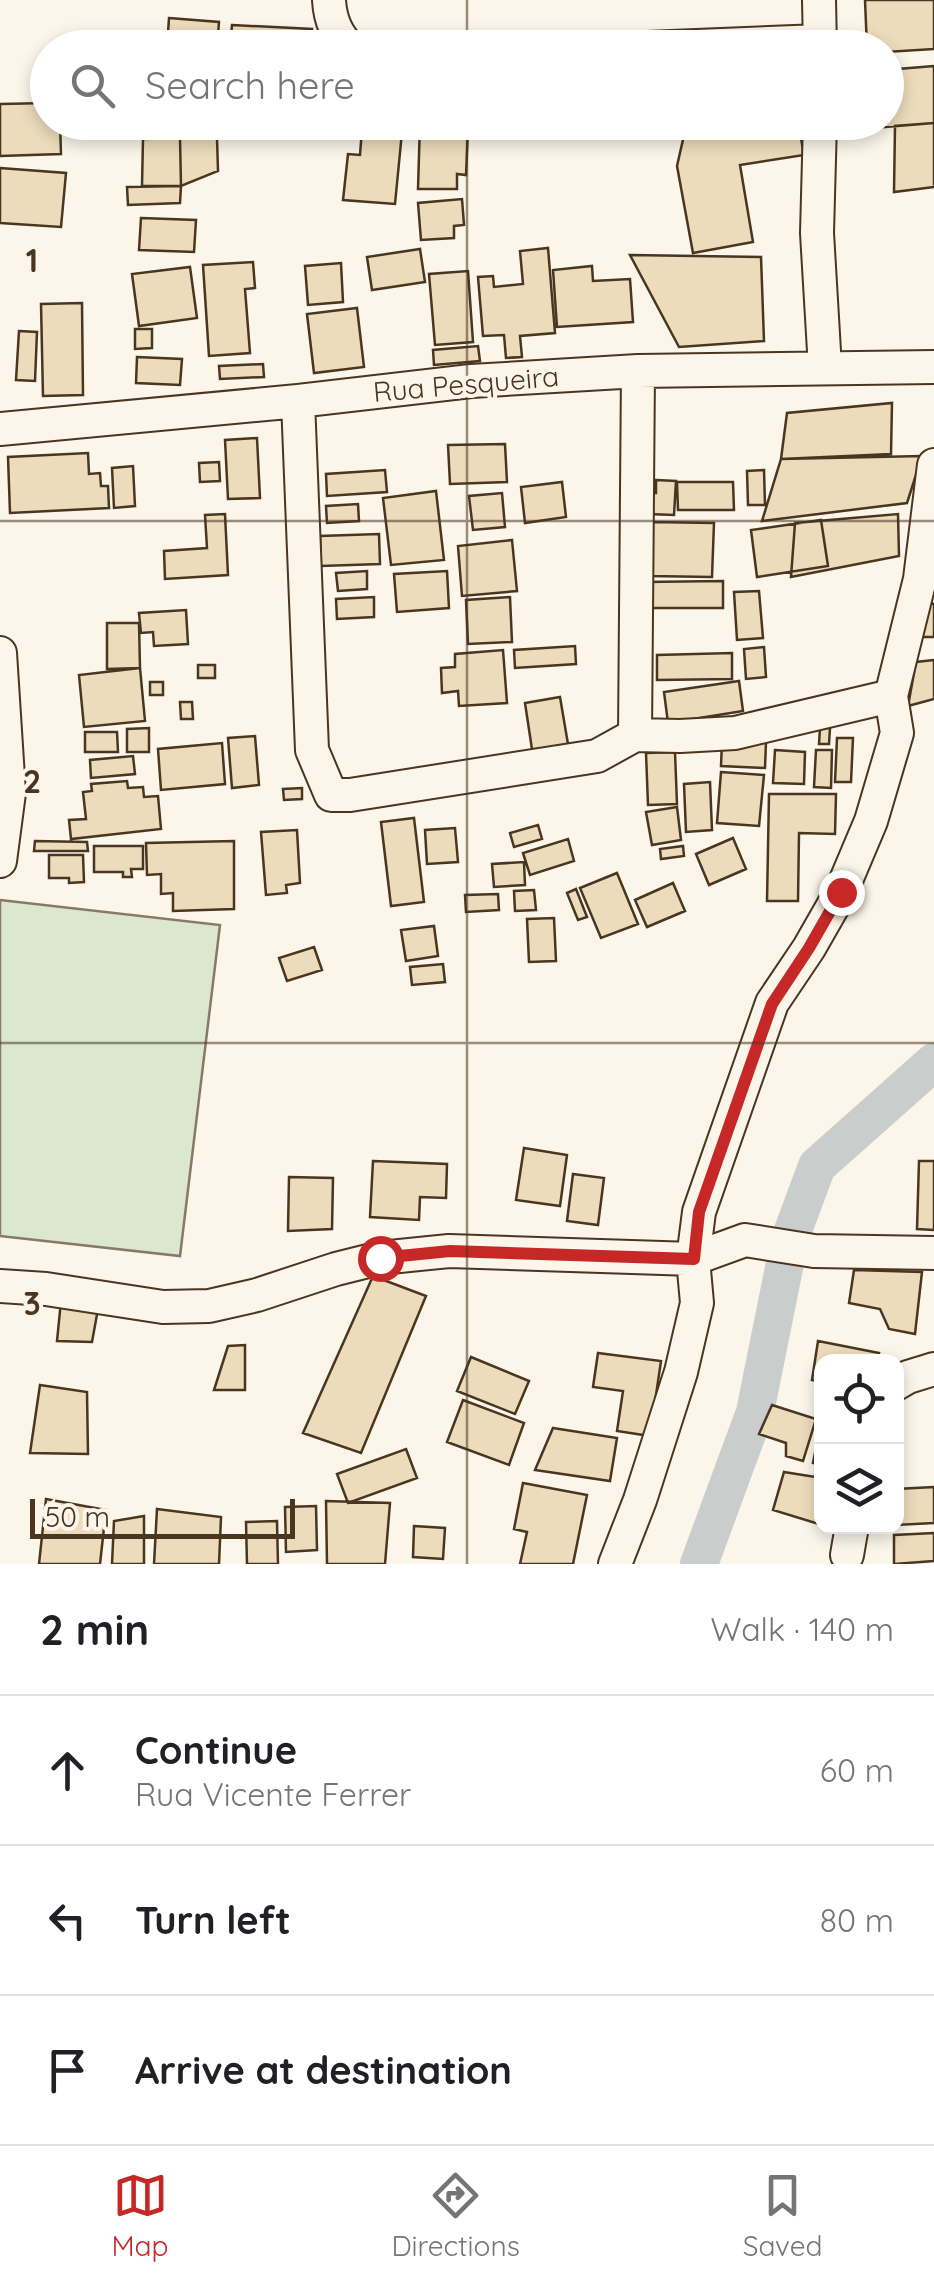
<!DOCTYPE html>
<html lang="en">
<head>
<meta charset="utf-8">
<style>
  :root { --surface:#fff; --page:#f2f2f2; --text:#202124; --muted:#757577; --line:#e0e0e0; --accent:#c62828 }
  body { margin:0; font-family:Quicksand,sans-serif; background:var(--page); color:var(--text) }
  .controls { position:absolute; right:30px; bottom:30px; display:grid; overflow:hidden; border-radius:20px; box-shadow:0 5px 15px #0003 }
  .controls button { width:90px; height:90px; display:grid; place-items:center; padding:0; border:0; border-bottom:2px solid var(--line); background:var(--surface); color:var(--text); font:50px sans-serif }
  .scale { position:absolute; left:30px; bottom:25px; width:265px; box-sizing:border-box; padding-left:10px; border:5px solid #4a3520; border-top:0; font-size:28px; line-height:35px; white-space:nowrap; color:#4a3520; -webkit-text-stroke:8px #fbf6e9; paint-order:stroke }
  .stop { position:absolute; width:30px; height:30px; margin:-22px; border:8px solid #c62828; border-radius:50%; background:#fff }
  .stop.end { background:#c62828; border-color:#fff; box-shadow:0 2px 10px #0008 }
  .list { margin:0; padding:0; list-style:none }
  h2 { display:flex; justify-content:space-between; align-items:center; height:130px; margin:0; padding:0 40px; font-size:42px }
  h2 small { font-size:32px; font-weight:400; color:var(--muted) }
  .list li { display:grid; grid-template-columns:65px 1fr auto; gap:30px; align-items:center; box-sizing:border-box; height:150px; padding:0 40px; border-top:2px solid var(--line) }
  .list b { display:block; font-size:38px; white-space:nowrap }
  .list p { margin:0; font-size:32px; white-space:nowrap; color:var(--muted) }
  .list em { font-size:32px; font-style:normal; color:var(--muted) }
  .icon { flex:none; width:55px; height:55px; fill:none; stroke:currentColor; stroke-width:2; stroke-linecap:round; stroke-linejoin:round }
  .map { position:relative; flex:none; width:934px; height:1564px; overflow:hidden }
  .search { position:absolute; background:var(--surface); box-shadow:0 5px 15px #0003; left:30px; right:30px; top:30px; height:110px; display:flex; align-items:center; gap:25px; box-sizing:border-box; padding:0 35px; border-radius:55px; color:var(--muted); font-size:38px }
  .sheet { height:580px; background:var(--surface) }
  nav { display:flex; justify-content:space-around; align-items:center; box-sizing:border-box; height:140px; border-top:2px solid var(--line); background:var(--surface); font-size:28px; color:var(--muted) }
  nav a { display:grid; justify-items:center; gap:5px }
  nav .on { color:var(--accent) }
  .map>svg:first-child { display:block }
  .green { fill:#dce7d0; stroke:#887966; stroke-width:2.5 }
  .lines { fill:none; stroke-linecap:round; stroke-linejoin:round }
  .canal { stroke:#c9cecd; stroke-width:38 }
  .building { fill:#ecdcbc; stroke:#4a3520; stroke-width:2.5 }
  .minor-casing { stroke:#4a3520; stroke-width:36 }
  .minor { stroke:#fbf6e9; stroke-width:32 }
  .route { stroke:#c62828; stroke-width:12 }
  .grid { fill:none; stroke:#4a3520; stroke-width:2.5; stroke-opacity:0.55 }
  .labels { text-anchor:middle; stroke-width:8; stroke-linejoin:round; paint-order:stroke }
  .street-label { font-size:28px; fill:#4a3520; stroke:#fbf6e9 }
  .grid-label { font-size:32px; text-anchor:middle; font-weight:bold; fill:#4a3520; stroke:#fbf6e9; stroke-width:8; stroke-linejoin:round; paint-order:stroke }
</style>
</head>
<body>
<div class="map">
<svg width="934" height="1564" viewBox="0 0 934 1564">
  <rect width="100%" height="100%" fill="#fbf6e9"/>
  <path class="green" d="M 0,900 L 220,925 L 180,1256 L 0,1236 Z"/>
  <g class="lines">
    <path class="canal" d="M 791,1236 L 817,1166 L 934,1062
      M 699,1564 L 755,1412 L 785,1263"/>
  </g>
  <path class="building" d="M 865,0 L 934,0 L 934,49 L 886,52 L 886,48 L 867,48 Z
    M 169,18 L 219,22 L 217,48 L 167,48 Z
    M 232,25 L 312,29 L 311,48 L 230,48 Z
    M 934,66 L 934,123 L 862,129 L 861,122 L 886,122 L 886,70 Z
    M 48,103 L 48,122 L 60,122 L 61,154 L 0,156 L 0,104 Z
    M 420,122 L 457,122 L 457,129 L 468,129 L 466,175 L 457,174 L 457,189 L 418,189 Z
    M 687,122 L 798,122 L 804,155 L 740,165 L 753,242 L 693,253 L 677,166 Z
    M 934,123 L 934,187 L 894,192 L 895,126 Z
    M 362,129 L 402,132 L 395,204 L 343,200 L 348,154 L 360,155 Z
    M 180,138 L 181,186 L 142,186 L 143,139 Z
    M 180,138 L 217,138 L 218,171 L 181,186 Z
    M 0,168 L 66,173 L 61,227 L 0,223 Z
    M 181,186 L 180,203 L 128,205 L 127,187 Z
    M 462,199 L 464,225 L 454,226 L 454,238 L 421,240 L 418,203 Z
    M 141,218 L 196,220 L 194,252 L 139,250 Z
    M 548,248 L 555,333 L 520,336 L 522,357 L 506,358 L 504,335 L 483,336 L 478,277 L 493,276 L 494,287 L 523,284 L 520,251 Z
    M 420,249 L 425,282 L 372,290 L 367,257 Z
    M 630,255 L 761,257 L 764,341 L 679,347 Z
    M 253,262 L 255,288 L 245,289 L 250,353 L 209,356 L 203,265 Z
    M 341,263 L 343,302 L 308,305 L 305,266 Z
    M 592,266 L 593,281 L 630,279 L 633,322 L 557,327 L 553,270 Z
    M 190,267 L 197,318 L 139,326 L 132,274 Z
    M 468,271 L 473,342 L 435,345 L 429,274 Z
    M 82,303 L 83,395 L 43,396 L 41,304 Z
    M 357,308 L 364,367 L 314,373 L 307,314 Z
    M 135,329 L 152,329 L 152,348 L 135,349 Z
    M 19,331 L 37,332 L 35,381 L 16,380 Z
    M 478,346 L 480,361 L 434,365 L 433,350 Z
    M 137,357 L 182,359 L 180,385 L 136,383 Z
    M 263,364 L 264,377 L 220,379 L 219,366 Z
    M 892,403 L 891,454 L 781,459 L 787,413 Z
    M 257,438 L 260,498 L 228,499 L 225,440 Z
    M 505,444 L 507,482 L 450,484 L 448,445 Z
    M 88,453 L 89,474 L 100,473 L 101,486 L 108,486 L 109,508 L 10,513 L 8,457 Z
    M 922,456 L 907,503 L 762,521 L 781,459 Z
    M 219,462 L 220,481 L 200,482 L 199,463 Z
    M 133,466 L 135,506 L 114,508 L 112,468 Z
    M 385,470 L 387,492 L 327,496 L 326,474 Z
    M 764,470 L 765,505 L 748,505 L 747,471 Z
    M 656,480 L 676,481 L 674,515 L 648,514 L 649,493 L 656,493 Z
    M 562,482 L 566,517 L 525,523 L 521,487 Z
    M 677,482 L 733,482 L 734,510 L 678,510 Z
    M 436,491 L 444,560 L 391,565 L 383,498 Z
    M 502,493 L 505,527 L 473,530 L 469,496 Z
    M 358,504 L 359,521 L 327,523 L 326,506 Z
    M 225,514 L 228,575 L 165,579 L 164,551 L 207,548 L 205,515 Z
    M 898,514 L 899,556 L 791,577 L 795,523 Z
    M 821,520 L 828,566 L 757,577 L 751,530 Z
    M 649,522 L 714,523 L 712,577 L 649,576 Z
    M 379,534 L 380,564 L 321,566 L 320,536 Z
    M 512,540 L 517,591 L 462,596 L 458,546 Z
    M 367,571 L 367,589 L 338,591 L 336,573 Z
    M 447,571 L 449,608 L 397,612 L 394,574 Z
    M 723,581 L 723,608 L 643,608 L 643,582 Z
    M 759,591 L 763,638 L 737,640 L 734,592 Z
    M 374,597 L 374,617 L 337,619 L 336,599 Z
    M 510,597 L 512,642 L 468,644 L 466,600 Z
    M 931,603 L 934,604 L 934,637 L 916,637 Z
    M 186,610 L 188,644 L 154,646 L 153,632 L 141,633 L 139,613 Z
    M 107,623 L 139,623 L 140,668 L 107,669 Z
    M 575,646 L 576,664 L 515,668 L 514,650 Z
    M 764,647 L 766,677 L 746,679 L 744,649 Z
    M 503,650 L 507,703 L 459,706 L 458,691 L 442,693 L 441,668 L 455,667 L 455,654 Z
    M 732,653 L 732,679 L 657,680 L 657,655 Z
    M 934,660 L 934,699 L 908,706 L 916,662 Z
    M 198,665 L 215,665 L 215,678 L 198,678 Z
    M 140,668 L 145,721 L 84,727 L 79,675 Z
    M 739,681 L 743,711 L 668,723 L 664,692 Z
    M 150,682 L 163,682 L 163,695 L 150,695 Z
    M 560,697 L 569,750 L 533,756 L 525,703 Z
    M 180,702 L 192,702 L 193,719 L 181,719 Z
    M 149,728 L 149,752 L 127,752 L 127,729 Z
    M 820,728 L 830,728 L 829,744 L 819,744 Z
    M 85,732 L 117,732 L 118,752 L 85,752 Z
    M 255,736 L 259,785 L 232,788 L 228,738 Z
    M 837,738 L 853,738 L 851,782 L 835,782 Z
    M 722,741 L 766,742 L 765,768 L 721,766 Z
    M 222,743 L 225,784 L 161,790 L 158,749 Z
    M 775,750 L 805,752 L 804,784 L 773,783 Z
    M 816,750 L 832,750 L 831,788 L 814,787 Z
    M 675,752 L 677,804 L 648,805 L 646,753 Z
    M 133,756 L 135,774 L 91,778 L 90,760 Z
    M 721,772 L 764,775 L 759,826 L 717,823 Z
    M 127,781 L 128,788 L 143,787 L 144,797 L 158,796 L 161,829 L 71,839 L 69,820 L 86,819 L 83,792 L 92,791 L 91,784 Z
    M 710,782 L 712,830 L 686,832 L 684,784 Z
    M 302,788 L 302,799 L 284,800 L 283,789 Z
    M 769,794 L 836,794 L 835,834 L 799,833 L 798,901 L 767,901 Z
    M 677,807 L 681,840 L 652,845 L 646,812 Z
    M 414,818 L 424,902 L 391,906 L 381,822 Z
    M 538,825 L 542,839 L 514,847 L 510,833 Z
    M 455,828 L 458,862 L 427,864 L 425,830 Z
    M 297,830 L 300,883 L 286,885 L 287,893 L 266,895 L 261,832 Z
    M 733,838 L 746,869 L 709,885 L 696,854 Z
    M 568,839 L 574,861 L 530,875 L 523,853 Z
    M 35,841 L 87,842 L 88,851 L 34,851 Z
    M 234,841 L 234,909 L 173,911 L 173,893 L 161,894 L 161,874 L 147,875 L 146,843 Z
    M 94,846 L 143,846 L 143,869 L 131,869 L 132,877 L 123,877 L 123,872 L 94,872 Z
    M 683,846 L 684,856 L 661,859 L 660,849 Z
    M 49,855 L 83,855 L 84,882 L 69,883 L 69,878 L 49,878 Z
    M 524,862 L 525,885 L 494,887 L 492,864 Z
    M 617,873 L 638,924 L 601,938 L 580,888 Z
    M 673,883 L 685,911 L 647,927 L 635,900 Z
    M 576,889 L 587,917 L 578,920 L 567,893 Z
    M 534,890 L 536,910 L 515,911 L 514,891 Z
    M 498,894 L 499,910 L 466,912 L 465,895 Z
    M 554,918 L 556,961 L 529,962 L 527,919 Z
    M 434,926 L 438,956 L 406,961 L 401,930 Z
    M 314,947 L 322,970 L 287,981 L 279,958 Z
    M 443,964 L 445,982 L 412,985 L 410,967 Z
    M 524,1148 L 567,1155 L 560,1206 L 516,1200 Z
    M 373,1161 L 447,1164 L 446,1198 L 420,1197 L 419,1220 L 370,1217 Z
    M 919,1161 L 934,1161 L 934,1230 L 917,1229 Z
    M 573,1174 L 604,1178 L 598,1225 L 567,1221 Z
    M 289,1177 L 333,1178 L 332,1229 L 288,1231 Z
    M 854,1270 L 922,1272 L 915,1334 L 889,1329 L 880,1309 L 849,1303 Z
    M 373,1276 L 426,1296 L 361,1453 L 303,1433 Z
    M 61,1301 L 98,1309 L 92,1342 L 57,1341 Z
    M 818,1341 L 879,1353 L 877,1362 L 822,1362 L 822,1382 L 812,1380 Z
    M 245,1345 L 245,1390 L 214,1390 L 228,1346 Z
    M 598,1353 L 661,1361 L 650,1436 L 617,1431 L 623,1391 L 593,1387 Z
    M 471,1357 L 529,1381 L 515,1414 L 457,1391 Z
    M 40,1385 L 87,1392 L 88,1454 L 30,1453 Z
    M 463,1400 L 524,1423 L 509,1465 L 447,1442 Z
    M 772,1405 L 816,1419 L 803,1461 L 786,1456 L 786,1443 L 759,1434 Z
    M 822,1417 L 822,1466 L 813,1463 Z
    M 553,1428 L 617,1438 L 610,1481 L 535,1470 Z
    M 406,1449 L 417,1478 L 348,1503 L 337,1474 Z
    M 784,1472 L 822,1478 L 822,1525 L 773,1510 Z
    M 523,1483 L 587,1495 L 573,1564 L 520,1564 L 527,1532 L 514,1529 Z
    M 934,1487 L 934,1523 L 896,1525 L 896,1489 Z
    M 46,1499 L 106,1510 L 100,1564 L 39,1564 Z
    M 326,1501 L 390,1503 L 385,1564 L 327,1564 Z
    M 316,1506 L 317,1550 L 286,1552 L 285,1507 Z
    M 157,1509 L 221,1517 L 219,1564 L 154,1564 Z
    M 144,1516 L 144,1564 L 112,1564 L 114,1521 Z
    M 277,1521 L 278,1564 L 247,1564 L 246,1522 Z
    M 414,1526 L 445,1528 L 443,1559 L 413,1557 Z
    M 934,1533 L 934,1561 L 894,1564 L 894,1535 Z"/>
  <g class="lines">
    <defs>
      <path id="minor" d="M 329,0 C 330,19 336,35 350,48
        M 819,0 L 820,48
        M 647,48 L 820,41
        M 820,122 L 817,233 L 825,368
        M 298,401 L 312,750 L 331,795 L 350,795 L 597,756 L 635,735 L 680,736 L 735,733 L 891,696
        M 0,429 L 298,401 L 471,381 L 638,371 L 934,367
        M 0,653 L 9,793 L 0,861
        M 635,735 L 638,371
        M 0,1286 L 46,1289 L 163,1307 L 209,1306 L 257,1295 L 336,1269 L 380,1258 L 449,1251 L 693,1259 L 745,1240 L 814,1251 L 934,1253
        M 896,1384 L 908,1377 L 934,1369
        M 847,1555 L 852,1526
        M 615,1564 L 640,1500 L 681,1372 L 697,1303 L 693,1259 L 699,1212 L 772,1003 L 809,948 L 841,892 L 871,821 L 897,733 L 891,696 L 920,579 L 934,465"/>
    </defs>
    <use href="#minor" class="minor-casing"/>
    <use href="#minor" class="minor"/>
  </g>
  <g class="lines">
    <path class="route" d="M 380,1258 L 450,1251 L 694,1259 L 699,1212 L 772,1004 L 809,948 L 841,892"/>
  </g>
  <path class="grid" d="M 467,0 L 467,48M 467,122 L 467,1564M 0,521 L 934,521M 0,1043 L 934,1043"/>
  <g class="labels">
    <g class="street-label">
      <text transform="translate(466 384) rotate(-5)" y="10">Rua Pesqueira</text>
    </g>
  </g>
  <g class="grid-label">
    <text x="32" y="272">1</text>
    <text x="32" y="793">2</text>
    <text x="32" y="1315">3</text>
  </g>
</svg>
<div class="controls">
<button><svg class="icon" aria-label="locate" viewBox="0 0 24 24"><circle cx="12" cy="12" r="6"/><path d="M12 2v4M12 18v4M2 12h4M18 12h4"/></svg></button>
<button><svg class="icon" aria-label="layers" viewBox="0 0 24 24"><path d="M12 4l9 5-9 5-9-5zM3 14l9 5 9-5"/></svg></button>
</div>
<div class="scale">50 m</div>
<div class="stop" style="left:380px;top:1258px"></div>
<div class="stop end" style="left:841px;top:892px"></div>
<div class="search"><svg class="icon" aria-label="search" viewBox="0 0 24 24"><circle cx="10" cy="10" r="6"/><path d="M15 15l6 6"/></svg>Search here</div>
</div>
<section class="sheet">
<h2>2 min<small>Walk · 140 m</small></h2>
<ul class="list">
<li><svg class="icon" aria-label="ahead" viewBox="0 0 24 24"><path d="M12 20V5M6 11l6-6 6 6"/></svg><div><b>Continue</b><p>Rua Vicente Ferrer</p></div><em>60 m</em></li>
<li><svg class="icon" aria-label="left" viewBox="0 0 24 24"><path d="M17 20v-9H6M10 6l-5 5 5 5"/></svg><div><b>Turn left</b></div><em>80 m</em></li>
<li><svg class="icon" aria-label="arrive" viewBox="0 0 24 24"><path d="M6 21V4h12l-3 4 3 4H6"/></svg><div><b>Arrive at destination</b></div></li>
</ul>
</section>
<nav>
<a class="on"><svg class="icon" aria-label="map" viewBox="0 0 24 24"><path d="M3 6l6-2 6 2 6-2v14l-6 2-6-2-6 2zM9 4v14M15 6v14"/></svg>Map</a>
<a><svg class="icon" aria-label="directions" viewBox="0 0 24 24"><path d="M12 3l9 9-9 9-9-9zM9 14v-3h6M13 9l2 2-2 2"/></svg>Directions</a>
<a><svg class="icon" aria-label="saved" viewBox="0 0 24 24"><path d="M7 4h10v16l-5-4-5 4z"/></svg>Saved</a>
</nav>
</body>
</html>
